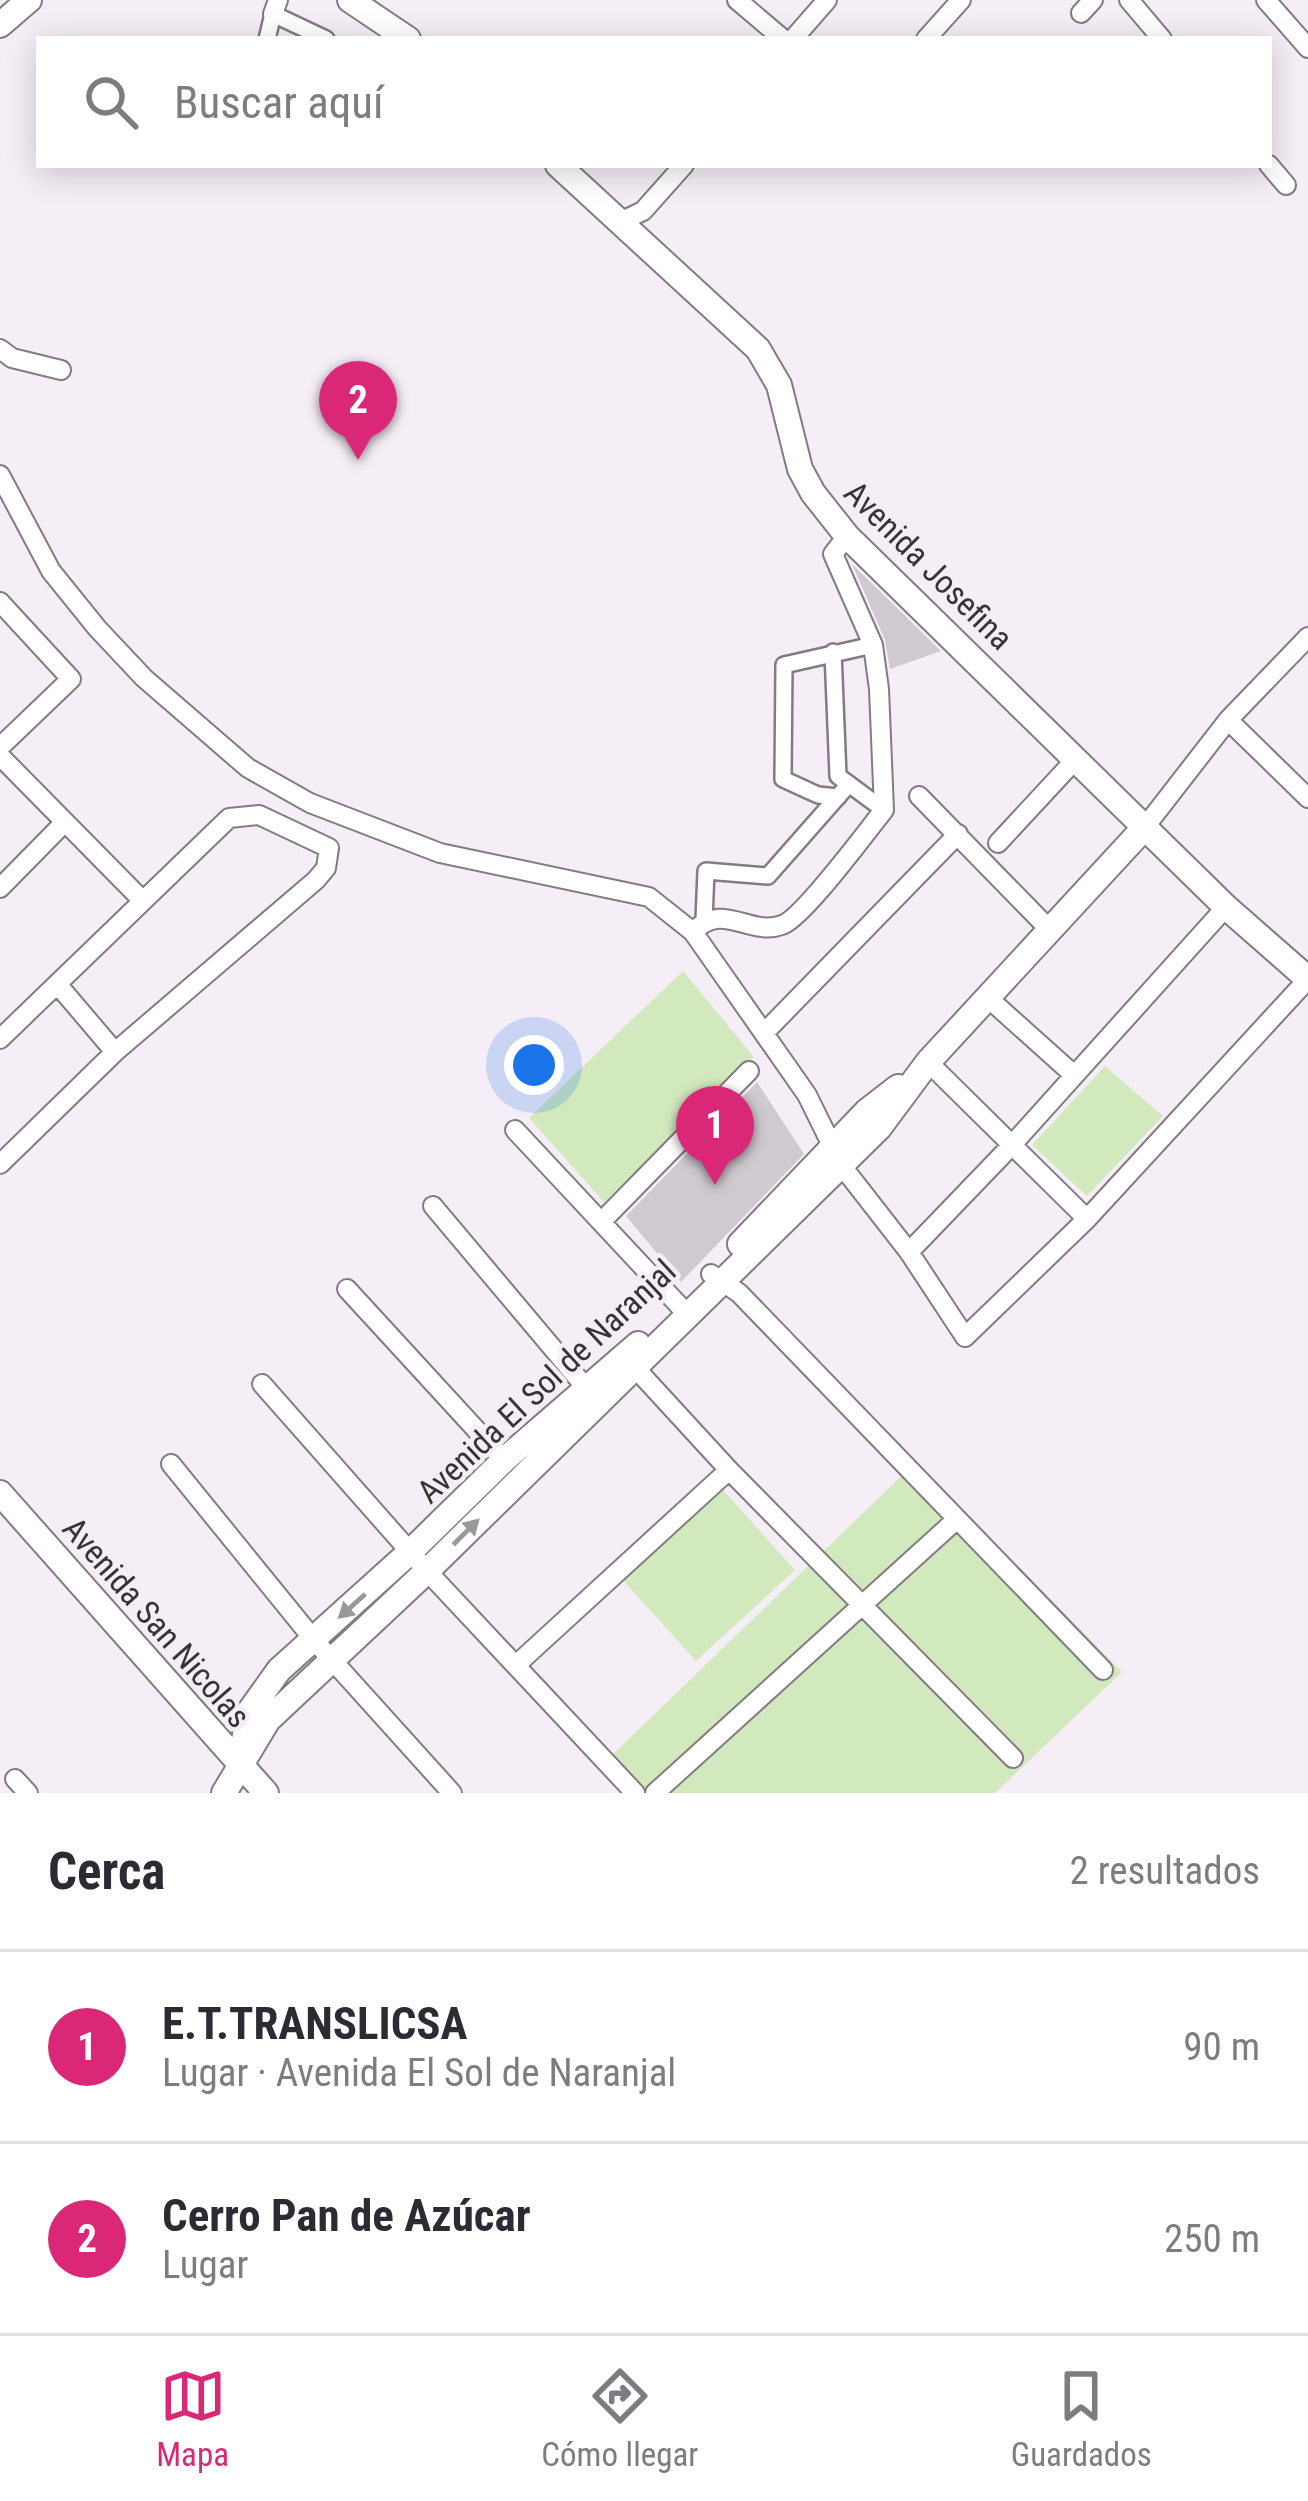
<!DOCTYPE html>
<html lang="es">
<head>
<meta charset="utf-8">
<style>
  :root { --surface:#fff; --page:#f7f7f7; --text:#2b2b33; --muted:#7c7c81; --line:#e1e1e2; --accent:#db2777 }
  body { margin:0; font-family:"Roboto Condensed",sans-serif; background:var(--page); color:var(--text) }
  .you { position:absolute; left:534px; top:1065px; width:42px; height:42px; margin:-30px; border:9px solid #fff; border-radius:50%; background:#1a73e8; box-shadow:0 0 0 18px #1a73e833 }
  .badge { display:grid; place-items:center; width:78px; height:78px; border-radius:50%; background:var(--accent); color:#fff; font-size:39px; font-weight:700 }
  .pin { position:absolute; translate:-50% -99px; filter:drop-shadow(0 3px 6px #0008) }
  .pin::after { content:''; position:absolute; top:63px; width:42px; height:36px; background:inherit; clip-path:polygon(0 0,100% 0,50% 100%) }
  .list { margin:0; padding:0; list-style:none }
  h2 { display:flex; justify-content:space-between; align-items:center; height:156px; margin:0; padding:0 48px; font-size:51px }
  h2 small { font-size:39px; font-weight:400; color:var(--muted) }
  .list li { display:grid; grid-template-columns:78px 1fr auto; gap:36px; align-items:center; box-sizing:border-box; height:192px; padding:0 48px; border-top:3px solid var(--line) }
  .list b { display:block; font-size:45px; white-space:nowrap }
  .list p { margin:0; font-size:39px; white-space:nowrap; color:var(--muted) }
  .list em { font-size:39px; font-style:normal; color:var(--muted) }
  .icon { flex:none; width:66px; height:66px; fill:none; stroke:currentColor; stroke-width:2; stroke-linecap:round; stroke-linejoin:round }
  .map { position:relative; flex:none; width:1308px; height:1793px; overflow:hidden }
  .search { position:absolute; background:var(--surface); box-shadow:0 6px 30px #0003; left:36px; right:36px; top:36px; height:132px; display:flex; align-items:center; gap:30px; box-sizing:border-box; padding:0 42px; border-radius:0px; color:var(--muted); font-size:45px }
  .sheet { height:540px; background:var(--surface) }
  nav { display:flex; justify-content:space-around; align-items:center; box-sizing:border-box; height:168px; border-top:3px solid var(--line); background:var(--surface); font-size:33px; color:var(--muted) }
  nav a { display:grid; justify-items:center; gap:6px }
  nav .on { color:var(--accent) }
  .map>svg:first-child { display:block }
  .green { fill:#d2e9be }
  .building { fill:#d0c9d1 }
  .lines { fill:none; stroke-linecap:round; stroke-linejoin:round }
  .pedestrian-casing { stroke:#837b83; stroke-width:20 }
  .minor-casing { stroke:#837b83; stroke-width:22 }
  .tertiary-casing { stroke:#837b83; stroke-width:28 }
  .pedestrian { stroke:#fff; stroke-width:15 }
  .minor { stroke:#fff; stroke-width:18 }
  .tertiary { stroke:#fff; stroke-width:24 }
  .oneway { fill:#9a999a }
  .labels { text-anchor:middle; stroke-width:9; stroke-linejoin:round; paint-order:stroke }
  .street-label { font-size:33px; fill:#363336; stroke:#f6eef7 }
</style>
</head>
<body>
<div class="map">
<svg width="1308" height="1793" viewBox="0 0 1308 1793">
  <rect width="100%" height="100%" fill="#f6eef7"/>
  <path class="green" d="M 683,971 L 754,1057 L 604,1202 L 529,1118 Z
    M 1105,1066 L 1163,1116 L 1087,1196 L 1032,1145 Z
    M 916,1462 L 1122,1672 L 995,1793 L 638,1793 L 609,1758 Z
    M 722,1489 L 795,1570 L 696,1661 L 621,1578 Z"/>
  <path class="building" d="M 852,564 L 941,651 L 890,669 L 885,640 Z
    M 757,1082 L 804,1154 L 681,1282 L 626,1216 Z"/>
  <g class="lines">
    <defs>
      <path id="pedestrian" d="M 267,39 L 273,14 L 326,39
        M 833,652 L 838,776 L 884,810
        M 838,797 L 818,795 L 783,779 L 784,665 L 873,645
        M 704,920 L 706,871 L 768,876 L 849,784"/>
      <path id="minor" d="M 737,0 L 783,39
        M 1129,0 L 1162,39
        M 1266,0 L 1308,48
        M 1081,13 L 1093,0
        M 273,14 L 278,0
        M 793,39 L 827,0
        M 926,39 L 961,0
        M 1269,165 L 1286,185
        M 620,222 L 643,211 L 684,165
        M 0,349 L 12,358 L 61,370
        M 0,475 L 51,571 L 97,628 L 144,678 L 248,768 L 310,803 L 440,853 L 649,897 L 693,932 L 807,1095 L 842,1166 L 909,1252 L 965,1337 L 1087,1219 L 1308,979
        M 0,602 L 71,679 L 0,747
        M 1228,720 L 1308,798
        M 0,756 L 143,901
        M 919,796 L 1049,929
        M 1145,827 L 1228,720 L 1308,637
        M 998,843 L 1075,760
        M 0,888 L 64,823
        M 693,932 C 723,900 749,937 782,925 C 803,918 866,832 884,810 L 879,689 L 873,645 L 833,554 L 847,536
        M 58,985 L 115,1052
        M 987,997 L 1074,1075
        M 764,1033 L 958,834
        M 0,1039 L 229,818 L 259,815 L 329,848 L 326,868 L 316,880 L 115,1052 L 0,1164
        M 928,1062 L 1087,1219
        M 515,1130 L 688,1315
        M 433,1206 L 587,1389
        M 602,1221 L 749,1071
        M 909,1252 L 1010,1147 L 1226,907
        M 711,1274 L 739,1293 L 1103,1670
        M 347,1289 L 504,1460
        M 628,1360 L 729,1470 L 1013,1758
        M 262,1384 L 427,1571 L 635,1793
        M 171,1464 L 314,1640 L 452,1793
        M 516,1665 L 729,1470
        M 15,1779 L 28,1793
        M 655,1793 L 957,1519"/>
      <path id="tertiary" d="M 350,0 L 408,39
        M 0,25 L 29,0
        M 558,165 L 758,349 L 779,385 L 800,469 L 813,493 L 847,536 L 1226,907 L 1308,979
        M 740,1244 L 867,1111 L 898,1087
        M 0,1493 L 266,1793
        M 241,1758 L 249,1712 L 279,1670 L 410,1552 L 504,1460 L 638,1344
        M 224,1793 L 268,1720 L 427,1571 L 879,1128 L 928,1062 L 1145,827"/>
    </defs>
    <use href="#pedestrian" class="pedestrian-casing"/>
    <use href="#minor" class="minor-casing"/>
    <use href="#tertiary" class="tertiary-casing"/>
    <use href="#pedestrian" class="pedestrian"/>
    <use href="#minor" class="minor"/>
    <use href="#tertiary" class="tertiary"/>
  </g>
  <defs><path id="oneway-solid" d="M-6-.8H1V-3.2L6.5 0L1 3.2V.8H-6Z" transform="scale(3)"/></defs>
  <g class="oneway">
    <use href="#oneway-solid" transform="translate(466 1532) rotate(-45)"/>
    <use href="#oneway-solid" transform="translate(352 1606) rotate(138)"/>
  </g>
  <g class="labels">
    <g class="street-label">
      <text transform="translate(929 565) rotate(45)" y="12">Avenida Josefina</text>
      <text transform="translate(546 1381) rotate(-43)" y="12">Avenida El Sol de Naranjal</text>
      <text transform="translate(157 1622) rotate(49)" y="12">Avenida San Nicolas</text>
    </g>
  </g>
</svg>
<div class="you"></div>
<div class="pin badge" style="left:715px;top:1185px">1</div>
<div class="pin badge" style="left:358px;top:460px">2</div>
<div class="search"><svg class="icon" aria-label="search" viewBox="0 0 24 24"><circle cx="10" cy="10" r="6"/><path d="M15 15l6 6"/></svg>Buscar aquí</div>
</div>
<section class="sheet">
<h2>Cerca<small>2 resultados</small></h2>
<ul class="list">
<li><span class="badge">1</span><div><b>E.T.TRANSLICSA</b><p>Lugar · Avenida El Sol de Naranjal</p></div><em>90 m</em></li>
<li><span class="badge">2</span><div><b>Cerro Pan de Azúcar</b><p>Lugar</p></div><em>250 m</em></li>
</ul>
</section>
<nav>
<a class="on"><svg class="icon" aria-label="map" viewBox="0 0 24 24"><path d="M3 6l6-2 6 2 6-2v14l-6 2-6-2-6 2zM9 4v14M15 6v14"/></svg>Mapa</a>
<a><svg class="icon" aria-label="directions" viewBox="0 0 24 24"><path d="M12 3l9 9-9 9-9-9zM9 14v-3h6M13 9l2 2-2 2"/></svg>Cómo llegar</a>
<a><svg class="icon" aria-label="saved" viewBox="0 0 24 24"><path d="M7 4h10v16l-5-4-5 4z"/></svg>Guardados</a>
</nav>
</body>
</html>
